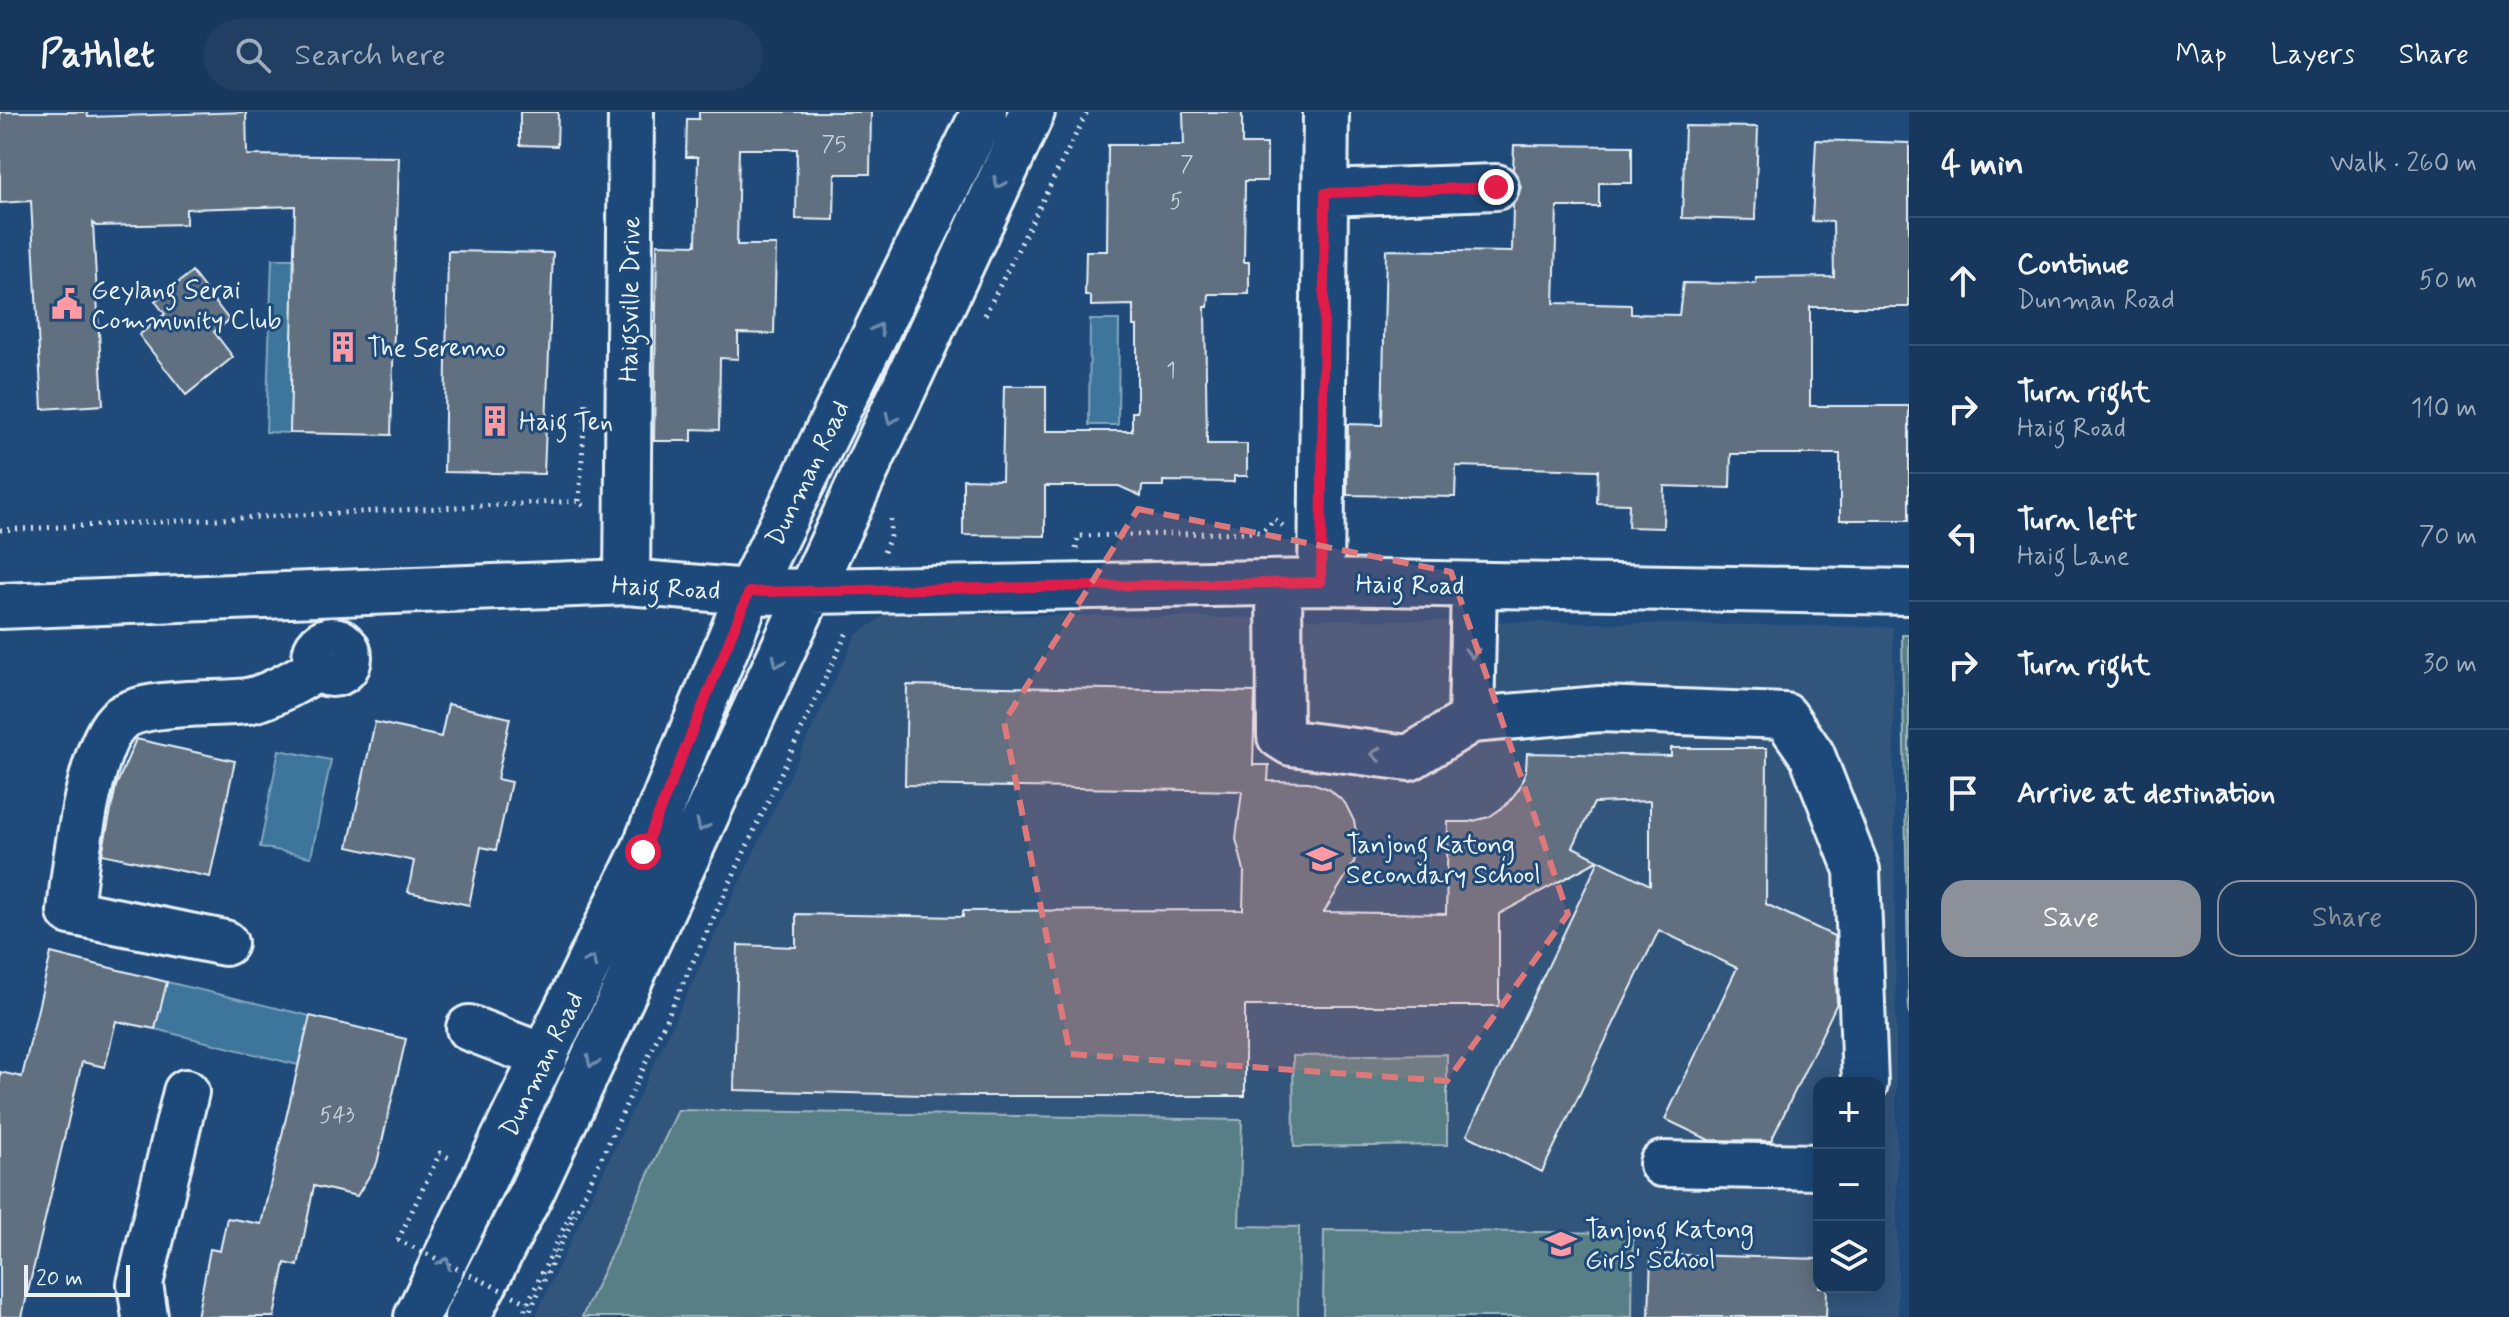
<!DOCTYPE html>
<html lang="en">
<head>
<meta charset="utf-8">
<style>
  :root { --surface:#17385c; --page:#203f62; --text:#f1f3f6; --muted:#9eacbb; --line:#365272; --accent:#8c9099 }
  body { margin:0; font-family:Mynerve,sans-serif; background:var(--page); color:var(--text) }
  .controls { position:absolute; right:24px; bottom:24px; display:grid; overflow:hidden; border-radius:16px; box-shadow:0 4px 20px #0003 }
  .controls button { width:72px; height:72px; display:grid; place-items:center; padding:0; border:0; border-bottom:2px solid var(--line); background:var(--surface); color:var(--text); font:40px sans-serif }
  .scale { position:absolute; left:24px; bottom:20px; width:106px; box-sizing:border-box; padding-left:8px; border:4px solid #e8f1f8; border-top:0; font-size:22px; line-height:28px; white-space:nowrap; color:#e8f1f8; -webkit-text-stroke:6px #1f4a7a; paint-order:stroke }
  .stop { position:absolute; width:24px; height:24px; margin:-18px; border:6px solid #e11d48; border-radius:50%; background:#fff }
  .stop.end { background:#e11d48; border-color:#fff; box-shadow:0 2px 8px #0008 }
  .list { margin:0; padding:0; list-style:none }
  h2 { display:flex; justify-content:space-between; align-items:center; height:104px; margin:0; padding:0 32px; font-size:34px }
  h2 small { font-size:26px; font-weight:400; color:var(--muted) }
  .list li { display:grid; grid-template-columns:52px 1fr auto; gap:24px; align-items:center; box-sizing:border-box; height:128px; padding:0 32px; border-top:2px solid var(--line) }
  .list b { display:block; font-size:30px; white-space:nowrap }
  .list p { margin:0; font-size:26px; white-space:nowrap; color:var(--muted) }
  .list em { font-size:26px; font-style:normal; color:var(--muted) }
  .actions { display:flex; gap:16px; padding:24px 32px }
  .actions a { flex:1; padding:18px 0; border:2px solid var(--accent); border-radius:24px; text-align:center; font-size:28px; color:var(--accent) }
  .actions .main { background:var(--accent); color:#fff }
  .icon { flex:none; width:44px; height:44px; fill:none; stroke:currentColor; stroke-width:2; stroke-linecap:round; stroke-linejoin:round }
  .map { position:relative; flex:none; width:1909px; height:1205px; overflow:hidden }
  header { display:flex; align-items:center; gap:48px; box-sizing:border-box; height:112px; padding:0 40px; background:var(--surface); border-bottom:2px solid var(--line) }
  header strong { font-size:38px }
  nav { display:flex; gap:44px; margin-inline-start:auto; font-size:28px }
  .search { width:560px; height:72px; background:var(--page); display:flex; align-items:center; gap:20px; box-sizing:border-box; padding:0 28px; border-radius:44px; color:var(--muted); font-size:30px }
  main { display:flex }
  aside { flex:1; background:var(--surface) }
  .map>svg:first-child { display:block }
  .built { fill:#33557c; fill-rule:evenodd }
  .green { fill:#587f85; stroke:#a0b8be; stroke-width:2 }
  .water { fill:#3e759b; stroke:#82a7c0; stroke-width:2 }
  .building { fill:#616f80; stroke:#e8f1f8; stroke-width:2 }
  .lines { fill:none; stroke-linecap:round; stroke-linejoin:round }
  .minor-casing { stroke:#e8f1f8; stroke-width:50 }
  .path { stroke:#e8f1f8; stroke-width:5; stroke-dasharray:2 6; stroke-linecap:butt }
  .minor { stroke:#1f4a7a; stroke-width:44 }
  .path-bridge { stroke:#e8f1f8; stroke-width:5; stroke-dasharray:2 6; stroke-linecap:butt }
  .oneway { stroke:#6f8dac }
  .route { stroke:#e11d48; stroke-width:10 }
  .marked { fill:#dd787b; fill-opacity:0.2; stroke:#dd787b; stroke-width:6; stroke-dasharray:16 10; stroke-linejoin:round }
  .labels { text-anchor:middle; stroke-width:6; stroke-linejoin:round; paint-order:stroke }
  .number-label { font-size:22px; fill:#c6d0da }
  .poi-label { font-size:26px; fill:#e8f1f8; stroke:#1f4a7a; text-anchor:start }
  .street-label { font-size:26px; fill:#e8f1f8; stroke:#1f4a7a }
</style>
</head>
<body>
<header>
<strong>Pathlet</strong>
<div class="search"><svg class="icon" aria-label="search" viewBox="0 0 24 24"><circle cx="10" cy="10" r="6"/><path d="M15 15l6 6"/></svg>Search here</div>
<nav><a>Map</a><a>Layers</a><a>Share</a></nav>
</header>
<main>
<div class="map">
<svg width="1909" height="1205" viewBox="0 0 1909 1205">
  <rect width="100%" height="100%" fill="#1f4a7a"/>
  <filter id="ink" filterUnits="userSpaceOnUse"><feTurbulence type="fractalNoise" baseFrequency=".0125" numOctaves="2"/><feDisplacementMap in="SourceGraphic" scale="16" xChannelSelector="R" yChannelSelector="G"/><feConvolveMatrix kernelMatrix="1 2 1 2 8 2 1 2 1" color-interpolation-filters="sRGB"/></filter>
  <g filter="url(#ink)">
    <path class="built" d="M 888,501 L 1893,515 L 1898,1205 L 535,1205 L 856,523 ZM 1819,971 L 1879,971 L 1879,1175 L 1819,1175 Z"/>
    <path class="green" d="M 1902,523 L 1909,523 L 1909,902 Z
      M 1447,942 L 1447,1033 L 1294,1035 L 1293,944 Z
      M 678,998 L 1242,1008 L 1239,1114 L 1299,1115 L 1298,1205 L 582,1205 Z
      M 1324,1118 L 1633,1121 L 1632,1205 L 1323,1205 Z"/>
    <path class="water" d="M 272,147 L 295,147 L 290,321 L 266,320 Z
      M 1090,208 L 1119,208 L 1118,313 L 1089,313 Z
      M 279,638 L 331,648 L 311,745 L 260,735 Z
      M 167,870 L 310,904 L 298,953 L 155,917 Z"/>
    <path class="building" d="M 0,0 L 87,0 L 88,5 L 246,0 L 247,43 L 399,45 L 391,323 L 290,321 L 295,94 L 186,97 L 186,112 L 96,114 L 93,111 L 103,293 L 42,297 L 31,89 L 0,91 Z
      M 520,0 L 558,0 L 557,34 L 520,33 Z
      M 699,0 L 871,0 L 870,62 L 835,62 L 834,108 L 796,107 L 797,37 L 739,37 L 737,133 L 776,133 L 774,222 L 738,221 L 738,247 L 720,246 L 719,318 L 692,317 L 692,329 L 654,329 L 657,132 L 696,133 L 698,45 L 686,45 L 687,7 L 699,7 Z
      M 1183,0 L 1242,0 L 1242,32 L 1267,32 L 1267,69 L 1245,69 L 1244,150 L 1249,150 L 1249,182 L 1209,182 L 1208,195 L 1205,195 L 1207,332 L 1247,332 L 1247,364 L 1234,364 L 1234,370 L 1163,369 L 1163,374 L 1142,374 L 1141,384 L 1119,374 L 1045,374 L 1045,424 L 963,423 L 963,367 L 1002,368 L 1004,274 L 1046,274 L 1046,319 L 1132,319 L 1132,300 L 1137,300 L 1137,214 L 1133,214 L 1133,193 L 1091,194 L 1091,184 L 1085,184 L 1086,139 L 1107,139 L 1108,33 L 1184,33 Z
      M 1685,14 L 1758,15 L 1755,108 L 1682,106 Z
      M 1816,28 L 1909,31 L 1909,195 L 1810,195 L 1810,294 L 1909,294 L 1909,408 L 1840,408 L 1840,342 L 1731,342 L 1730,376 L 1664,374 L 1663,416 L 1628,415 L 1629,392 L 1597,391 L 1598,358 L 1456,354 L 1455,385 L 1347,383 L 1348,312 L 1382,313 L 1386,138 L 1512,140 L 1513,93 L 1521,75 L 1513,58 L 1514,33 L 1632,34 L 1632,71 L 1599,71 L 1599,95 L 1557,95 L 1554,191 L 1631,193 L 1631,202 L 1679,203 L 1683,171 L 1756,172 L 1756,166 L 1834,165 L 1833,110 L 1812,109 Z
      M 448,139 L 553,141 L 544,362 L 444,360 Z
      M 192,160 L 229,208 L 214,220 L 233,245 L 186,283 L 139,223 L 165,202 L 155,189 Z
      M 907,573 L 1255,580 L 1253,653 L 1269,653 L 1268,669 L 1309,670 L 1329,677 L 1345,691 L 1354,709 L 1358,730 L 1354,751 L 1324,800 L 1446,802 L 1448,710 L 1469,710 L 1489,705 L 1506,693 L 1519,677 L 1526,658 L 1527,641 L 1671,644 L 1671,636 L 1767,636 L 1766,792 L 1834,824 L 1837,891 L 1771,1029 L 1709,1028 L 1665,1007 L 1737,856 L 1659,818 L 1542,1060 L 1467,1023 L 1599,748 L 1650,773 L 1650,689 L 1594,691 L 1573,735 L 1599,748 L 1499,802 L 1499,894 L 1245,894 L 1245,984 L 962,984 L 734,978 L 738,833 L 796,835 L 796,802 L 963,805 L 963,799 L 1243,798 L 1244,758 L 1236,727 L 1242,679 L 905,673 Z
      M 448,592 L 510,606 L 497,667 L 511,670 L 496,738 L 481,735 L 469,793 L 408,780 L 414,749 L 348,735 L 375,610 L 441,625 Z
      M 136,627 L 235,649 L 210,765 L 102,742 L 116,674 Z
      M 51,841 L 167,870 L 155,917 L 116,909 L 105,955 L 82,950 L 22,1205 L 0,1205 L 0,960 L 22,965 Z
      M 310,904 L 406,927 L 377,1051 L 357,1084 L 314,1074 L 298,1154 L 285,1151 L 274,1205 L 197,1205 L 210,1137 L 220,1139 L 227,1106 L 261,1112 Z
      M 1651,1142 L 1819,1147 L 1819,1175 L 1827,1175 L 1826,1205 L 1649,1205 Z"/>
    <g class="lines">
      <defs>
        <path id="minor" d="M 1325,81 L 1496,75
          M 627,470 L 631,0
          M 1321,470 L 1326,0
          M 1279,471 L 1280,624 L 1291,631 L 1409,646 L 1471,608 L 1600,597 L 1785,604 L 1812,643 L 1857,758 L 1865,971
          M 0,494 L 627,470 L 749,480 L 1321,470 L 1909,480
          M315 545a17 17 0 1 1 34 0a17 17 0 1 1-34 0Z
          M 1471,608 L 1474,473
          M 225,831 L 70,800 C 74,758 89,631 120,607 C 144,588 215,593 247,589 C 271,585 297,568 319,556
          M 469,916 L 545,945
          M 1662,1052 L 1819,1055
          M 145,1205 L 140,1172 L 186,980
          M 417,1205 L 643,740 L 749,480 L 984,0
          M 467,1205 L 533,1077 L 1032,0"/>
      </defs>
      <use href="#minor" class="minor-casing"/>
      <path class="path" d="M 985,203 L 1087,0
        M 579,389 L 586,290
        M 0,418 L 579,389 L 587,397
        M 1076,437 L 1078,424 L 1262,420 L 1275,407 L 1283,414
        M 884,440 L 890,425 L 891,403
        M 398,1128 L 440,1041 L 453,1048
        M 521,1205 L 573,1097 L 567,1094
        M 527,1205 L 848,518"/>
      <use href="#minor" class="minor"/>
      <path class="path-bridge" d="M 398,1128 L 528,1191"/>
    </g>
    <defs><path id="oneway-chevron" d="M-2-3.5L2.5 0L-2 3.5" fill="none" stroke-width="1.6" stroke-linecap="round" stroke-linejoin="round" transform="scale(2)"/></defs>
    <g class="oneway">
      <use href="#oneway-chevron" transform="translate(999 71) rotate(115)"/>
      <use href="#oneway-chevron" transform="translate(878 217) rotate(-64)"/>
      <use href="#oneway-chevron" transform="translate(891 307) rotate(115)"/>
      <use href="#oneway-chevron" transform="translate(1472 541) rotate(91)"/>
      <use href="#oneway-chevron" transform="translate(778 550) rotate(115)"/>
      <use href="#oneway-chevron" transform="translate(1376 642) rotate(-173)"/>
      <use href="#oneway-chevron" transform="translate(702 714) rotate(115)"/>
      <use href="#oneway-chevron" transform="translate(591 849) rotate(-64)"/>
      <use href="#oneway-chevron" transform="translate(592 950) rotate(115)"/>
      <use href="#oneway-chevron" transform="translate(445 1151) rotate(-63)"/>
    </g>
  </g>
  <g class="lines" filter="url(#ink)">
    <path class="route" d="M 643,740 L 749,480 L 1321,470 L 1325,81 L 1496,75"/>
  </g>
  <path class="marked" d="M 1138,397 L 1451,460 L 1568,802 L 1447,969 L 1070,942 L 1004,610 Z"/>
  <defs>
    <symbol id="civic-bare" viewBox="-9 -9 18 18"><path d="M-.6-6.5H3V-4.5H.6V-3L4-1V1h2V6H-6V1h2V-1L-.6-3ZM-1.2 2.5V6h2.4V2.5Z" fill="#ff9aa2" stroke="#1f4a7a" stroke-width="2.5" paint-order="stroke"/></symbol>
    <symbol id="building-bare" viewBox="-9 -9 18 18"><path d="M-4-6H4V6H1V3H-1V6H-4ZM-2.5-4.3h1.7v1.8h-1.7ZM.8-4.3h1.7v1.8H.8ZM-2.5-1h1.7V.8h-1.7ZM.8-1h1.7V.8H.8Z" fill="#ff9aa2" stroke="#1f4a7a" stroke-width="2.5" paint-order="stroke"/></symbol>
    <symbol id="school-bare" viewBox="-9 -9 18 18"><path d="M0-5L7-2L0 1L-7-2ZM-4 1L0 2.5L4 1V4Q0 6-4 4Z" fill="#ff9aa2" stroke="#1f4a7a" stroke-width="2.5" paint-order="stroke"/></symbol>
  </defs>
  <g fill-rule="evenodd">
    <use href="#civic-bare" x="45" y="170" width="44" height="44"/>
    <use href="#building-bare" x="321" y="213" width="44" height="44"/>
    <use href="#building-bare" x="473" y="287" width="44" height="44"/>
    <use href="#school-bare" x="1300" y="725" width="44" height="44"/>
    <use href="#school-bare" x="1539" y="1110" width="44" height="44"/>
  </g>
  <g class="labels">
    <g class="number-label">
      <text x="834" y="39">75</text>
      <text x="1187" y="59">7</text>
      <text x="1176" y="96">5</text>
      <text x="1171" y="265">1</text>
      <text x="337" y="1010">543</text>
    </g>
    <g class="poi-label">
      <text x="91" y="186">Geylang Serai<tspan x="91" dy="30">Community Club</tspan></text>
      <text x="367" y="244">The Serenno</text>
      <text x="519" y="318">Haig Ten</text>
      <text x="1346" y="741">Tanjong Katong<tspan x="1346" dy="30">Secondary School</tspan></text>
      <text x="1585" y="1126">Tanjong Katong<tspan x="1585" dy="30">Girls' School</tspan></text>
    </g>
    <g class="street-label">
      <text transform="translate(629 187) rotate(-89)" y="9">Haigsville Drive</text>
      <text transform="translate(807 361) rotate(-64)" y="9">Dunman Road</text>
      <text transform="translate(1410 472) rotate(1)" y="9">Haig Road</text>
      <text transform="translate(666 475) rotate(3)" y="9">Haig Road</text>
      <text transform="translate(541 952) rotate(-64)" y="9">Dunman Road</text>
    </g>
  </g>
</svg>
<div class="controls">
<button>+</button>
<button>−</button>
<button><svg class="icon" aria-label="layers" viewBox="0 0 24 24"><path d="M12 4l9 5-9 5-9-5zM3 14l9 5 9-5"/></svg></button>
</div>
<div class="scale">20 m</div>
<div class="stop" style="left:643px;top:740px"></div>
<div class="stop end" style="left:1496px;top:75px"></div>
</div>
<aside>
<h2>4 min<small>Walk · 260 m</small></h2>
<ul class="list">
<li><svg class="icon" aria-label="ahead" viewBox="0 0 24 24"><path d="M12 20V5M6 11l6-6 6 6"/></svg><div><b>Continue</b><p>Dunman Road</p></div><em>50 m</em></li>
<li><svg class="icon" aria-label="right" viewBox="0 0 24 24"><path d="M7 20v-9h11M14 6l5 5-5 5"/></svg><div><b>Turn right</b><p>Haig Road</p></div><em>110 m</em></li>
<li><svg class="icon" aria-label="left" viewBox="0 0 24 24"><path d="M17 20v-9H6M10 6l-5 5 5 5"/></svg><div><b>Turn left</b><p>Haig Lane</p></div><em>70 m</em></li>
<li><svg class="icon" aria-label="right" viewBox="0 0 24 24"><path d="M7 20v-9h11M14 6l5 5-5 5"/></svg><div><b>Turn right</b></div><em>30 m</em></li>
<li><svg class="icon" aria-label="arrive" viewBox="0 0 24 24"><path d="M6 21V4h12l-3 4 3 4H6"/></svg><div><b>Arrive at destination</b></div></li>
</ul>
<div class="actions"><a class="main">Save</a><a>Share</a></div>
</aside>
</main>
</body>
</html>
